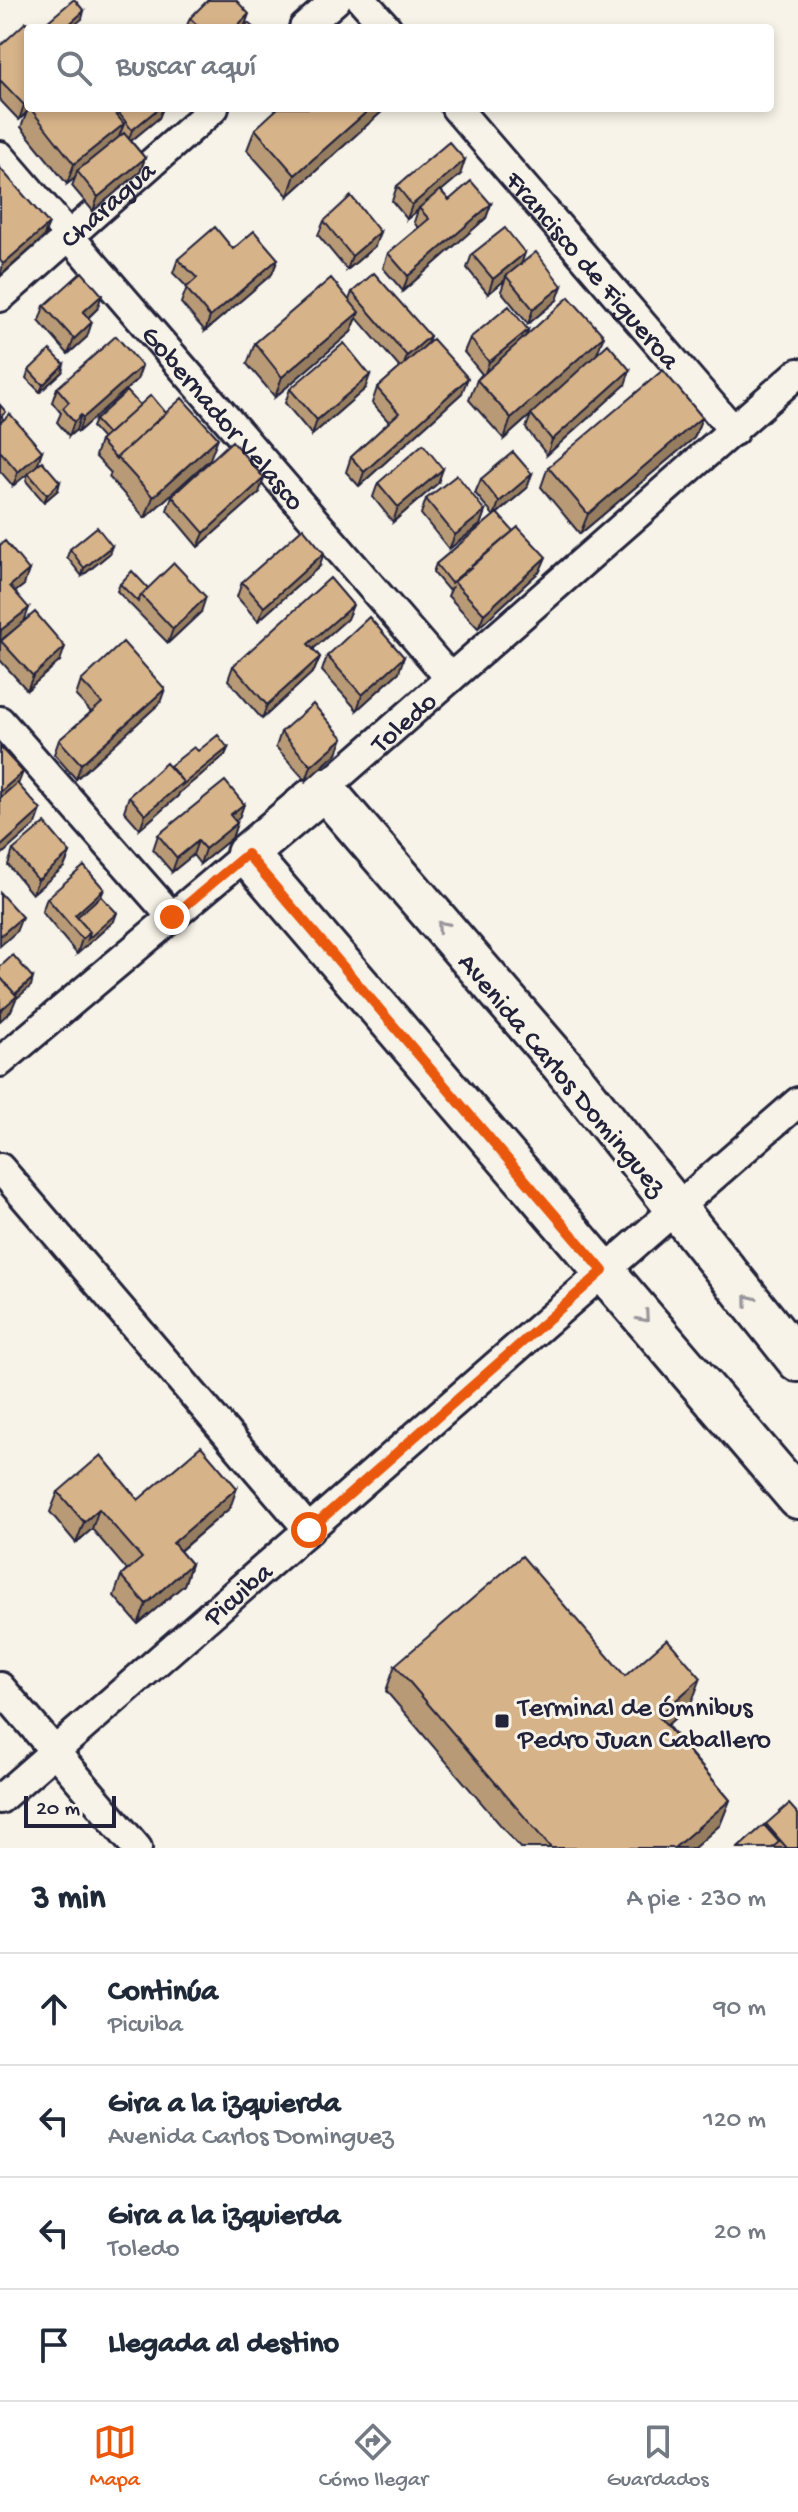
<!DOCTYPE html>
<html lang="es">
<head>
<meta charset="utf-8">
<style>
  :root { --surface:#fff; --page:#f6f6f7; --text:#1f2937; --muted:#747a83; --line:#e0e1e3; --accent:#ea580c }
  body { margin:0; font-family:"Gochi Hand",sans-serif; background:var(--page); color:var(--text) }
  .scale { position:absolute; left:24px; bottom:20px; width:92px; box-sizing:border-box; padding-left:8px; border:4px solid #22223b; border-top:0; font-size:22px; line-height:28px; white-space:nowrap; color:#22223b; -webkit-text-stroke:6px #f7f3e8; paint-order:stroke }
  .stop { position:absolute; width:24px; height:24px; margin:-18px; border:6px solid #ea580c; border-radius:50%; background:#fff }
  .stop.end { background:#ea580c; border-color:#fff; box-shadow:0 2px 8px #0008 }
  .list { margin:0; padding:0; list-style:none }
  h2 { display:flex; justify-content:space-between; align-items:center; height:104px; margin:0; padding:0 32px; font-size:34px }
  h2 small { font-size:26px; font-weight:400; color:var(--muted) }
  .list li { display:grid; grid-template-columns:52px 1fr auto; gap:24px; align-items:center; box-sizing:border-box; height:112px; padding:0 32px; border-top:2px solid var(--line) }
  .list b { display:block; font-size:30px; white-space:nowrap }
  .list p { margin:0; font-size:26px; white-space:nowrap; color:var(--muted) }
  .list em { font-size:26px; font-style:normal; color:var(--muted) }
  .icon { flex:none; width:44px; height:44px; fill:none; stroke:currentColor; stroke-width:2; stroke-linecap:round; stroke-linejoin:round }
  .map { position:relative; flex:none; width:798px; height:1848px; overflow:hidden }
  .search { position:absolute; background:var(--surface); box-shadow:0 4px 12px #0003; left:24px; right:24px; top:24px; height:88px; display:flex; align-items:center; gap:20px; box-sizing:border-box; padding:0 28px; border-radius:8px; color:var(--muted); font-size:30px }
  .sheet { height:552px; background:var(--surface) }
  nav { display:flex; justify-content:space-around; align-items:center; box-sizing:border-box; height:112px; border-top:2px solid var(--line); background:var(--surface); font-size:22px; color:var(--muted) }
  nav a { display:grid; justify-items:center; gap:4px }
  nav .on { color:var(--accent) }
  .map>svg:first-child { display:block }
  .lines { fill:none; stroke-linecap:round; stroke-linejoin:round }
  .street-casing { stroke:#22223b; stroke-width:34 }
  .secondary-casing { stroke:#22223b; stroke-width:46 }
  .street { stroke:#f7f3e8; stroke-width:28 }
  .secondary { stroke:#f7f3e8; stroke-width:40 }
  .wall { fill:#b99a76; stroke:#22223b; stroke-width:2 }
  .shaded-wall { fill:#967d60; stroke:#22223b; stroke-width:2 }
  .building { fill:#d7b389; stroke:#22223b; stroke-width:2 }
  .oneway { stroke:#97959a }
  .route { stroke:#ea580c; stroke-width:10 }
  .poi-dot { fill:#22223b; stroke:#f7f3e8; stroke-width:3 }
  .labels { text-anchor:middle; stroke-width:6; stroke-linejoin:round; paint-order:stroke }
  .street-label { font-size:28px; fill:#22223b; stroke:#f7f3e8 }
  .poi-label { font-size:28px; fill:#22223b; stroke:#f7f3e8; text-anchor:start }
</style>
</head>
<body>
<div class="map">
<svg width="798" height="1848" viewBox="0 0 798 1848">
  <rect width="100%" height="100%" fill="#f7f3e8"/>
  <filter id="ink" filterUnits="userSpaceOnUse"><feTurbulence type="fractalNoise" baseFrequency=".0125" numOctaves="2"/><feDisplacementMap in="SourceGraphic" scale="16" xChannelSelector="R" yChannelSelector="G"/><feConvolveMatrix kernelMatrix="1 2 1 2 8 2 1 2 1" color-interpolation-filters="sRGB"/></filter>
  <g filter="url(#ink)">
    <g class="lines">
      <defs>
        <g id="street">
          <path d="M 362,0 L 387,28"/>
          <path d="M 304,28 L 336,0"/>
          <path id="s1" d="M 456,108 L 734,431"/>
          <path id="s2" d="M 0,156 L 450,678"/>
          <path id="s3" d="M 0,297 L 214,108"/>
          <path d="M 0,721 L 172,917"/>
          <path id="s4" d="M 324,789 L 798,373"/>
          <path d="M 0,1062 L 247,854"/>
          <path d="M 0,1168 L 309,1530"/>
          <path d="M 0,1687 L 137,1848"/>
          <path id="s5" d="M 0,1799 L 798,1102"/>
        </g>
        <path id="secondary" d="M 798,1361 L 562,1065 L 324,789 L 247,854 L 798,1498"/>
      </defs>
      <use href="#street" class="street-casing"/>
      <use href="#secondary" class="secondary-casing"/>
      <use href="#street" class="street"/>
      <use href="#secondary" class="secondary"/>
    </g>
    <path class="wall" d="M 190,18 L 244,28 L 186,28 Z
      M 0,46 L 28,108 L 163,108 L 159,118 L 131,141 L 145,158 L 140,172 L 93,211 L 72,186 L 75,178 L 67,184 L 21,127 L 27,112 L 19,120 L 0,100 Z
      M 386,108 L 288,196 L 247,150 L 255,129 Z
      M 460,175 L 441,191 L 449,200 L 491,204 L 486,218 L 403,291 L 383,268 L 388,253 L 418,228 L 414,222 L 418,210 L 407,219 L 392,201 L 397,186 Z
      M 324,221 L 375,246 L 347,270 L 318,235 Z
      M 233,249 L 278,259 L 272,274 L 205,331 L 181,303 L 187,287 L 173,273 L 178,259 Z
      M 472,254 L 521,264 L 557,300 L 528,324 L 501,291 L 505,280 L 488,294 L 467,268 Z
      M 352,292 L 430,336 L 426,345 L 462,393 L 359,486 L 346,472 L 351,457 L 389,422 L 372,403 L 377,388 L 400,368 L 357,318 L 351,332 L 275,397 L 247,364 L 255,343 L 349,300 Z
      M 44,306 L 97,309 L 88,318 L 87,337 L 68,354 L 39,321 Z
      M 528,330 L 527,334 L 597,354 L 625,385 L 547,455 L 526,428 L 531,415 L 504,439 L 469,400 L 477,380 L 482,374 L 464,352 L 470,338 Z
      M 29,370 L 62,372 L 40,392 L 26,378 Z
      M 137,380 L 78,432 L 76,430 L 69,436 L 57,422 L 61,413 L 52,402 L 57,388 Z
      M 290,389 L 365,389 L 312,435 L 285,403 Z
      M 0,405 L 3,421 L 42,451 L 13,486 L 0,471 Z
      M 140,405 L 210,459 L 145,518 L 109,477 L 111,473 L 95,456 L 100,441 L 103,439 L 92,427 L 95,420 Z
      M 702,417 L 694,438 L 580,534 L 541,487 L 548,467 Z
      M 28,473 L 58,490 L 44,502 L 26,481 Z
      M 481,479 L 527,488 L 497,514 L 540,571 L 478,628 L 448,596 L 452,587 L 448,590 L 433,572 L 436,564 L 494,516 L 475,493 Z
      M 378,483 L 438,483 L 393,522 L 373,497 Z
      M 259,493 L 198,547 L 167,510 L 172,496 Z
      M 426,499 L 485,511 L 480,525 L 449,549 L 421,514 Z
      M 0,545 L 24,585 L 15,592 L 24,622 L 60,661 L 27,690 L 0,660 L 0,645 L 1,641 L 16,628 L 0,641 Z
      M 70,549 L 109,554 L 82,576 L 67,557 Z
      M 319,567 L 258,621 L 237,597 L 242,582 Z
      M 120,584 L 148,588 L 201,612 L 168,643 L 117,591 Z
      M 347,619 L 313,649 L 320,657 L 314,671 L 262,719 L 228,680 L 233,666 Z
      M 327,656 L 399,672 L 357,710 L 322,671 Z
      M 81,681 L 160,703 L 76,779 L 54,754 L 59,740 L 91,712 L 76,696 Z
      M 281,732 L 337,753 L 306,781 L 276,747 Z
      M 228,748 L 225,755 L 179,793 L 178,796 L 140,829 L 124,811 L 129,796 L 170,766 L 198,751 Z
      M 244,804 L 239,818 L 235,821 L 237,823 L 232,838 L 200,864 L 193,855 L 172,872 L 153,850 L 158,835 Z
      M 13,850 L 70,853 L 64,867 L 32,894 L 8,865 Z
      M 104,889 L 101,896 L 114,921 L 77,954 L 42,912 L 47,898 Z
      M 58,1492 L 138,1500 L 230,1508 L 180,1551 L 191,1564 L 184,1585 L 138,1624 L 114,1596 L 121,1576 L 127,1570 L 92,1529 L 76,1543 L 50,1512 Z
      M 395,1665 L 625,1676 L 691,1704 L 667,1725 L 730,1800 L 720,1825 L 694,1848 L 520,1848 L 386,1691 Z
      M 766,1824 L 798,1848 L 738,1848 Z"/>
    <path class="shaded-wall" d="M 84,11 L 82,19 L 71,28 L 65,28 Z
      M 249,14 L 244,28 L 235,28 Z
      M 28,102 L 28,108 L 27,112 L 19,120 L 24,105 Z
      M 159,108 L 163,108 L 159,118 L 127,144 L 132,130 Z
      M 371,108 L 386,108 L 288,196 L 295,175 Z
      M 124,124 L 116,144 L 77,171 L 75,178 L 67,184 L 74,164 Z
      M 145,158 L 140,172 L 93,211 L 98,197 Z
      M 465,160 L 460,175 L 420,209 L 419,208 L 418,210 L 407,219 L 412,205 Z
      M 491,204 L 486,218 L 403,291 L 408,276 Z
      M 49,224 L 43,238 L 0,276 L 3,264 Z
      M 380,232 L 375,246 L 347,270 L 352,256 Z
      M 525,253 L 520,268 L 506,276 L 505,280 L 488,294 L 493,279 Z
      M 278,259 L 272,274 L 205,331 L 210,317 Z
      M 562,286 L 557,300 L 528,324 L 533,309 Z
      M 102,295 L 97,309 L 78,327 L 83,312 Z
      M 359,312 L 351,332 L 275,397 L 282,377 Z
      M 92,322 L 87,337 L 68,354 L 74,339 Z
      M 528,330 L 523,344 L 484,376 L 489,362 Z
      M 430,336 L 424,351 L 402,370 L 407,356 Z
      M 604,336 L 596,356 L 504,439 L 511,418 Z
      M 64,364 L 62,372 L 40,392 L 43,385 Z
      M 142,366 L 137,380 L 78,432 L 83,418 Z
      M 630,370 L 625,385 L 547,455 L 552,440 Z
      M 370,375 L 365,389 L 312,435 L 317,420 Z
      M 468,378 L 462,393 L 359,486 L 364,472 Z
      M 81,415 L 76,430 L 69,436 L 74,422 Z
      M 702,417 L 694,438 L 580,534 L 588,514 Z
      M 218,438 L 210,459 L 145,518 L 153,497 Z
      M 42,451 L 37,466 L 13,486 L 18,472 Z
      M 443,469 L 438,483 L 393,522 L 398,507 Z
      M 532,474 L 527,488 L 494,516 L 499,502 Z
      M 264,478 L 259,493 L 198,547 L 204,533 Z
      M 60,482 L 58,490 L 44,502 L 47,495 Z
      M 485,511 L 480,525 L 449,549 L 455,535 Z
      M 112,546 L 109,554 L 82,576 L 84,568 Z
      M 324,553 L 319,567 L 258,621 L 264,607 Z
      M 546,557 L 540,571 L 478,628 L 484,614 Z
      M 29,570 L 24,585 L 5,600 L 10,586 Z
      M 206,597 L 201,612 L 168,643 L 173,629 Z
      M 353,605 L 347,619 L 303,658 L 308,644 Z
      M 29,608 L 24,622 L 0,641 L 1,630 Z
      M 65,647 L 60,661 L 27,690 L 33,676 Z
      M 320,657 L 314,671 L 262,719 L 267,705 Z
      M 404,657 L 399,672 L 357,710 L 362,695 Z
      M 165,689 L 160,703 L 76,779 L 81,764 Z
      M 343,738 L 337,753 L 306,781 L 311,766 Z
      M 228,748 L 225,755 L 179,793 L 178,796 L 140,829 L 145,815 L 183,782 Z
      M 23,772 L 17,787 L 0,802 L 0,792 Z
      M 244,804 L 239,818 L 225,829 L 230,815 Z
      M 41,810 L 36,824 L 0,856 L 0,847 Z
      M 237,823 L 232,838 L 200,864 L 205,849 Z
      M 198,841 L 193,855 L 172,872 L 177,858 Z
      M 70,853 L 64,867 L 32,894 L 38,880 Z
      M 104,889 L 98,903 L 75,924 L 75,915 Z
      M 117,913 L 114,921 L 77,954 L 82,939 Z
      M 22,917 L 16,932 L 0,946 L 0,936 Z
      M 33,978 L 31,986 L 16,999 L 11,1011 L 0,1021 L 0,1011 L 13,997 Z
      M 237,1488 L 230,1508 L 165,1563 L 173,1543 Z
      M 99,1509 L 92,1529 L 76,1543 L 84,1522 Z
      M 191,1564 L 184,1585 L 138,1624 L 146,1604 Z
      M 701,1678 L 691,1704 L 649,1741 L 658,1716 Z
      M 730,1800 L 720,1825 L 694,1848 L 674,1848 Z"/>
    <path class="building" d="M 73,0 L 75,0 L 84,11 L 65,28 L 40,28 Z
      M 208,0 L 236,0 L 249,14 L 235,28 L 200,28 L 190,18 Z
      M 26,22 L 33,28 L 28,28 L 28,102 L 24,105 L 0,80 L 0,46 Z
      M 248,23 L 254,28 L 244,28 Z
      M 30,108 L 111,108 L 124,124 L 74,164 Z
      M 115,108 L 159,108 L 132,130 Z
      M 278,108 L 371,108 L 295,175 L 255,129 Z
      M 124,133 L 145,158 L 98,197 L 77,171 Z
      M 449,142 L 465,160 L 412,205 L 397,186 Z
      M 0,168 L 49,224 L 3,264 L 0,260 Z
      M 471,181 L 491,204 L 408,276 L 388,253 L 429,219 L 419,208 L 440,190 L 449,200 Z
      M 351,196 L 380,232 L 352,256 L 324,221 Z
      M 215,227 L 233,249 L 254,231 L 278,259 L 210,317 L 186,288 L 197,278 L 178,259 Z
      M 505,228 L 525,253 L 493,279 L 472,254 Z
      M 536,252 L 562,286 L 533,309 L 506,276 Z
      M 82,272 L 102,295 L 83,312 L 92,322 L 74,339 L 44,306 Z
      M 374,273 L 430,336 L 407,356 L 352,292 Z
      M 331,278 L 359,312 L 282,377 L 255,343 Z
      M 569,297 L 604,336 L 511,418 L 477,380 Z
      M 509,306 L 528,330 L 489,362 L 470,338 Z
      M 116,336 L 142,366 L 83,418 L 81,415 L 74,422 L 63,408 L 69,402 L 57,388 Z
      M 433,339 L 468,378 L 364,472 L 351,457 L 399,413 L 377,388 Z
      M 344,343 L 370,375 L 317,420 L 290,389 Z
      M 608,344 L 630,370 L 552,440 L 531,414 Z
      M 50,350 L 64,364 L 43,385 L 29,370 Z
      M 663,370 L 702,417 L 588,514 L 548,467 Z
      M 127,391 L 140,405 L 108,434 L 95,420 Z
      M 151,395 L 166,413 L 117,457 L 116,459 L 100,441 Z
      M 182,398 L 218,438 L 153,497 L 117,457 Z
      M 0,405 L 6,412 L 0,417 Z
      M 10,414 L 42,451 L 18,472 L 0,451 L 0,423 Z
      M 232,441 L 264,478 L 204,533 L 172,496 Z
      M 423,444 L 443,469 L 398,507 L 378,483 Z
      M 513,452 L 532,474 L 499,502 L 481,479 Z
      M 42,461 L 60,482 L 47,495 L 28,473 Z
      M 457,475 L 485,511 L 455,535 L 426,499 Z
      M 497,513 L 513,531 L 451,583 L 436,564 Z
      M 97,527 L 112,546 L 84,568 L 70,549 Z
      M 518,527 L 546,557 L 484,614 L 454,582 Z
      M 303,528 L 324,553 L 264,607 L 242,582 Z
      M 5,541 L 29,570 L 10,586 L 29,608 L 1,630 L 0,629 L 0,545 Z
      M 174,563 L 206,597 L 173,629 L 141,595 Z
      M 132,571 L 148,588 L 141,595 L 138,602 L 120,584 Z
      M 330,578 L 353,605 L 308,644 L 320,657 L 267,705 L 233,666 Z
      M 35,612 L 65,647 L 33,676 L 1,641 Z
      M 369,617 L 404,657 L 362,695 L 327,656 Z
      M 123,642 L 165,689 L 81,764 L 59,740 L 102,703 L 81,681 Z
      M 313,704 L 343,738 L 311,766 L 281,732 Z
      M 218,735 L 228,748 L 182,785 L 183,782 L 170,766 L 194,747 L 198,751 Z
      M 0,747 L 23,772 L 0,792 Z
      M 166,763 L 183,782 L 145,815 L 129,796 Z
      M 225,781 L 244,804 L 230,815 L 237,823 L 205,849 L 198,841 L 177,858 L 158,835 Z
      M 17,783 L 41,810 L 0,847 L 0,798 Z
      M 45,823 L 70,853 L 38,880 L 13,850 Z
      M 84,866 L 104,889 L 75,915 L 90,932 L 82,939 L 47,898 Z
      M 0,893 L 22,917 L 0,936 Z
      M 101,896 L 117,913 L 88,939 L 90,932 L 77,917 Z
      M 13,955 L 33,978 L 15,994 L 0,977 L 0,967 Z
      M 0,977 L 17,996 L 0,1011 Z
      M 201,1446 L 237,1488 L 173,1543 L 191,1564 L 146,1604 L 121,1576 L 142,1558 L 99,1509 L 84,1522 L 58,1492 L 101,1455 L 138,1500 Z
      M 522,1556 L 625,1676 L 667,1639 L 701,1678 L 658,1716 L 730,1800 L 674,1848 L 551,1848 L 395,1665 Z
      M 789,1804 L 798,1814 L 798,1848 L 787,1848 L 766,1824 Z
      M 764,1825 L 779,1842 L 772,1848 L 738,1848 Z"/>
    <defs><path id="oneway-chevron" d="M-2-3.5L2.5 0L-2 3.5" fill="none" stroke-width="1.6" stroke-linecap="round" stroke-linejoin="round" transform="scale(2)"/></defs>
    <g class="oneway">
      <use href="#oneway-chevron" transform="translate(442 926) rotate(-131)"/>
      <use href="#oneway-chevron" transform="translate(749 1300) rotate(-129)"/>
      <use href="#oneway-chevron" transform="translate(644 1317) rotate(49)"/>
    </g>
  </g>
  <g class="lines" filter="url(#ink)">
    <path class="route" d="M 172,917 L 247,854 L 603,1271 L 309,1530"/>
  </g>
  <rect class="poi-dot" x="494" y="1713" width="16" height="16" rx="4"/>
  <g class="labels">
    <g class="street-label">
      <text dy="10" stroke="none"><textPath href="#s3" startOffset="142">Charagua</textPath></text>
      <text dy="10" stroke="none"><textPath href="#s1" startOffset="212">Francisco de Figueroa</textPath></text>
      <text dy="10" stroke="none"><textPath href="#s2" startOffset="344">Gobernador Velasco</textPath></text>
      <text dy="10" stroke="none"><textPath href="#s4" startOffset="104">Toledo</textPath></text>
      <text transform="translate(564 1073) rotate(50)" y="10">Avenida Carlos Dominguez</text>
      <text dy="10" stroke="none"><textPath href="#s5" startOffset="314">Picuiba</textPath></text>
    </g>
    <g class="poi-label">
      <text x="518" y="1715">Terminal de Ómnibus<tspan x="518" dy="32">Pedro Juan Caballero</tspan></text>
    </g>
  </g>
</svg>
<div class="scale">20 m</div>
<div class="stop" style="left:309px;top:1530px"></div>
<div class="stop end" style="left:172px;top:917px"></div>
<div class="search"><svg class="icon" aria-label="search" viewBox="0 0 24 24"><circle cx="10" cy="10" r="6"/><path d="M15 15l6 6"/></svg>Buscar aquí</div>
</div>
<section class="sheet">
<h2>3 min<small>A pie · 230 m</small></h2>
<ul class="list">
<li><svg class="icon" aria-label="ahead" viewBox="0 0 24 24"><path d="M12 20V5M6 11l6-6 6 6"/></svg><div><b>Continúa</b><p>Picuiba</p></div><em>90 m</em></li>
<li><svg class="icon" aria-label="left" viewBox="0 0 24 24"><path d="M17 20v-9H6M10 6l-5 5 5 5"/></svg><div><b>Gira a la izquierda</b><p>Avenida Carlos Dominguez</p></div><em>120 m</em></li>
<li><svg class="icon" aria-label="left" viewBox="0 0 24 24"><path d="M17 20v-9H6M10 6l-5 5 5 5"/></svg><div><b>Gira a la izquierda</b><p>Toledo</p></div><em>20 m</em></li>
<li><svg class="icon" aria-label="arrive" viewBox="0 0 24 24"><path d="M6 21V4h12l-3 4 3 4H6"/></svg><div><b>Llegada al destino</b></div></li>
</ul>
</section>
<nav>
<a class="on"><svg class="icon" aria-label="map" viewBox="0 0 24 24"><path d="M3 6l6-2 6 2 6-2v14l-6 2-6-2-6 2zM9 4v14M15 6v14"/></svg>Mapa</a>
<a><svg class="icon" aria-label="directions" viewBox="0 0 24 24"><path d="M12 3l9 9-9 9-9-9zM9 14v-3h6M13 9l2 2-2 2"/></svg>Cómo llegar</a>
<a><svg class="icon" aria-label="saved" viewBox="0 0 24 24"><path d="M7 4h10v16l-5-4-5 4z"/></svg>Guardados</a>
</nav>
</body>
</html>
